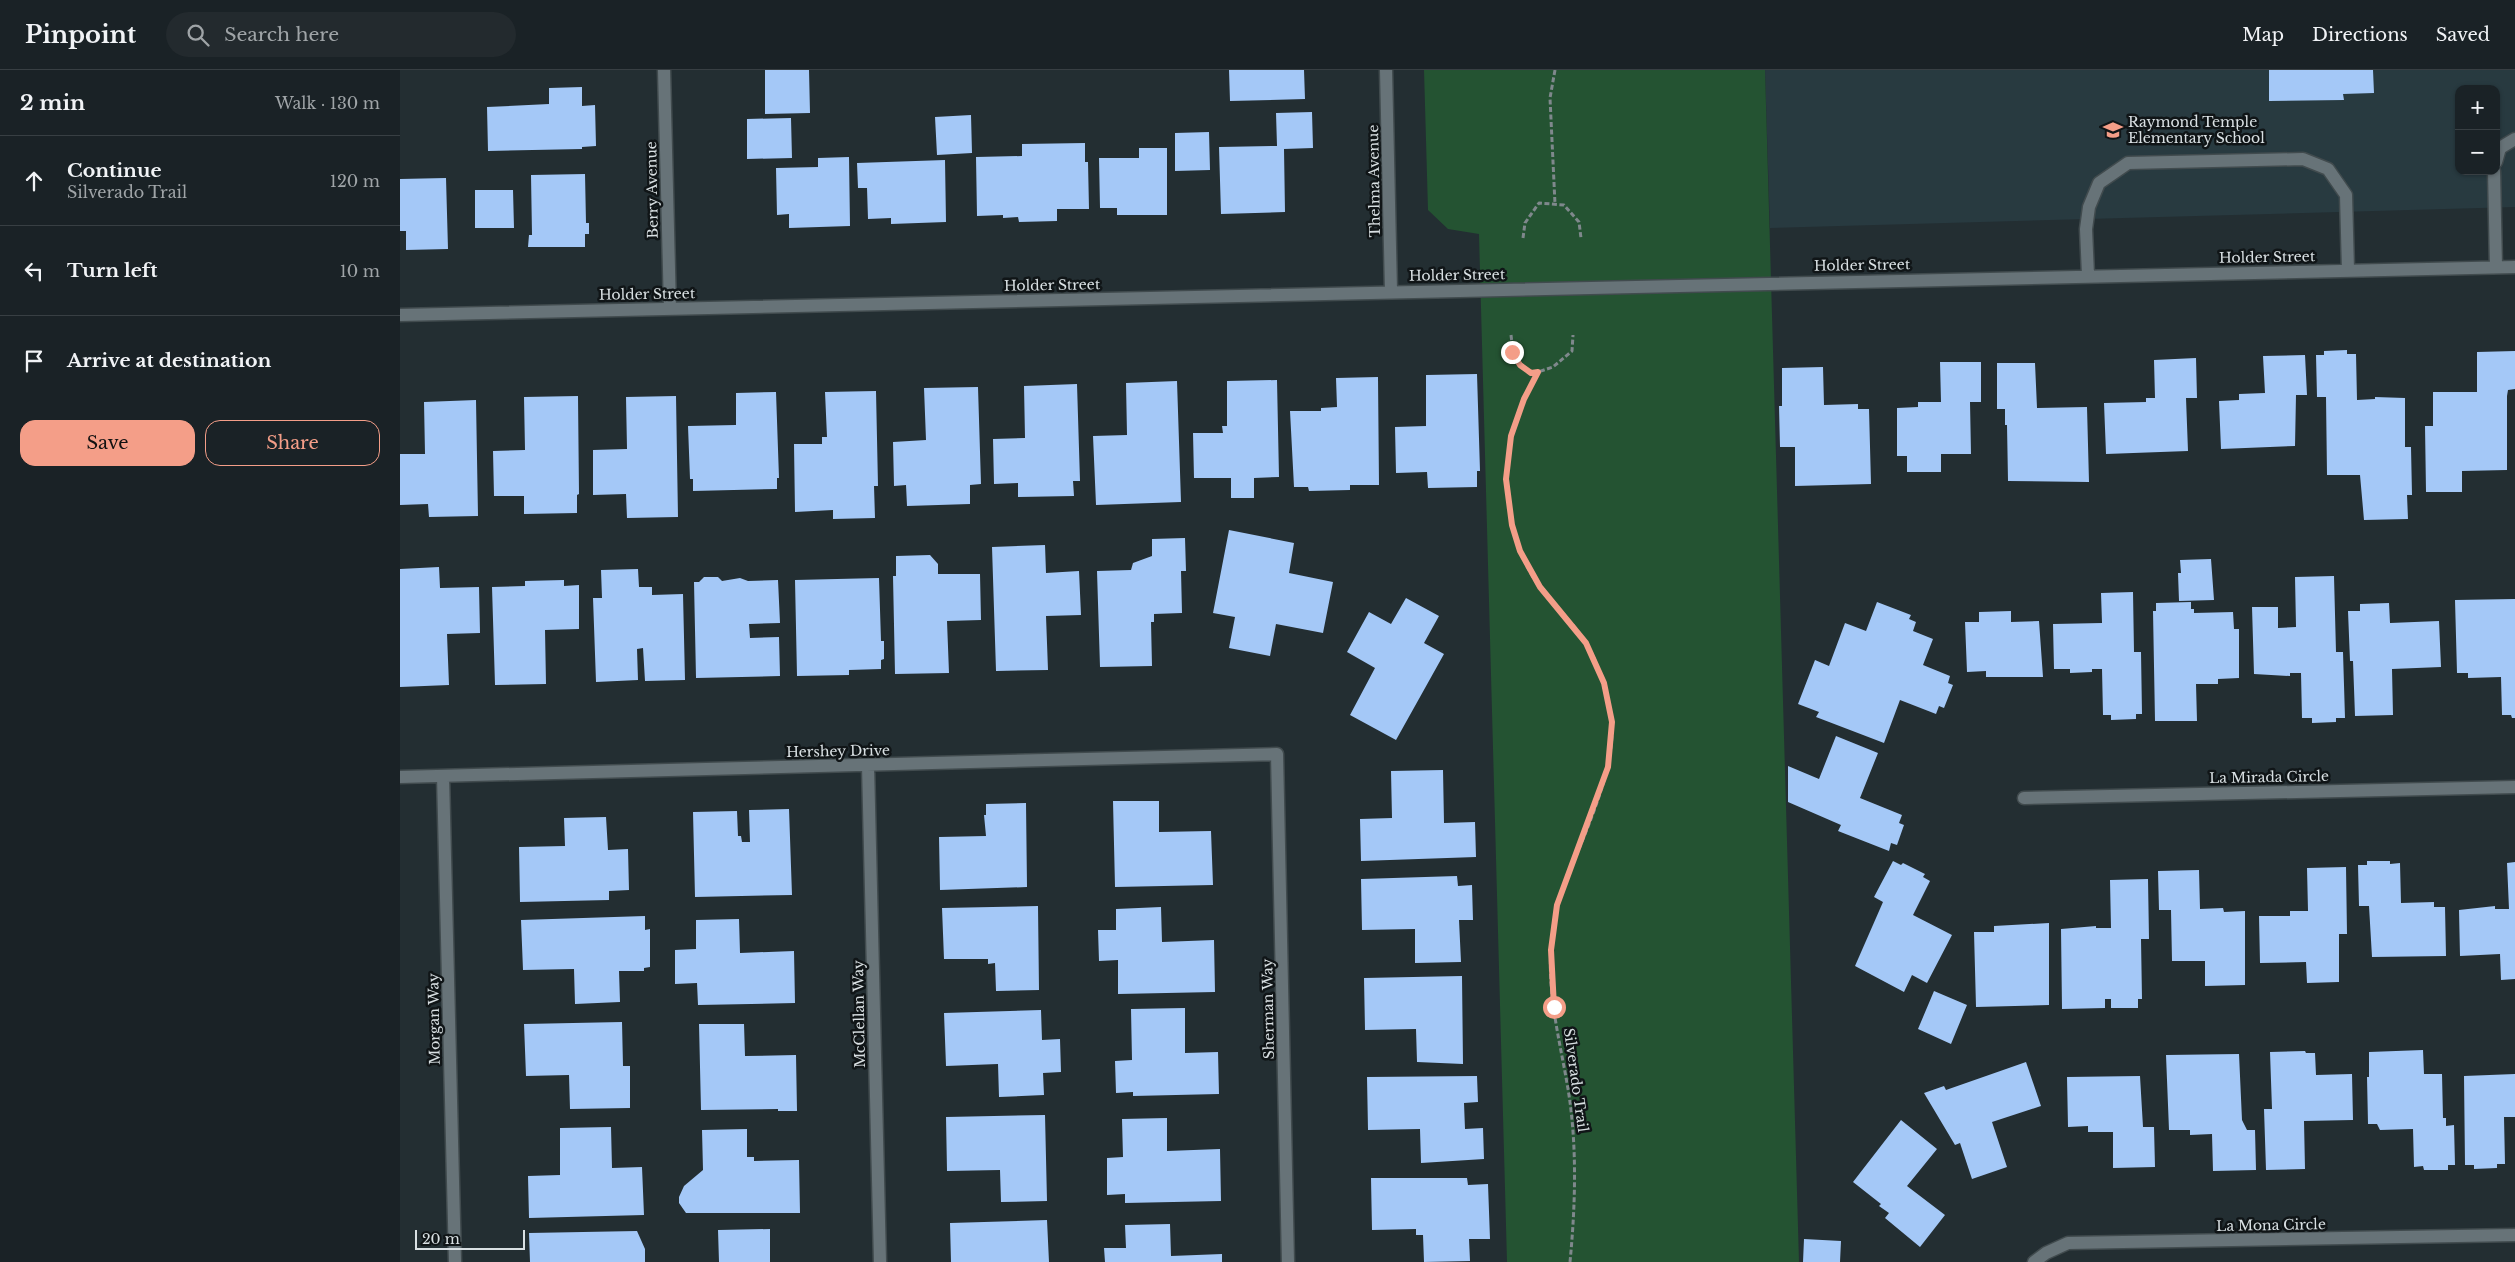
<!DOCTYPE html>
<html lang="en">
<head>
<meta charset="utf-8">
<style>
  :root { --surface:#1a2226; --page:#232a2e; --text:#f1f3f6; --muted:#9fa4a7; --line:#383f43; --accent:#f49e88 }
  body { margin:0; font-family:"Libre Baskerville",serif; background:var(--page); color:var(--text) }
  .controls { position:absolute; right:15px; top:15px; display:grid; overflow:hidden; border-radius:10px; box-shadow:0 1px 4px #0004 }
  .controls button { width:45px; height:45px; display:grid; place-items:center; padding:0; border:0; border-bottom:1px solid var(--line); background:var(--surface); color:var(--text); font:25px sans-serif }
  .scale { position:absolute; left:15px; bottom:12px; width:110px; box-sizing:border-box; padding-left:5px; border:2px solid #d9e0e3; border-top:0; font-size:14px; line-height:18px; white-space:nowrap; color:#d9e0e3; -webkit-text-stroke:4px #101517; paint-order:stroke }
  .stop { position:absolute; width:15px; height:15px; margin:-11px; border:4px solid #f49e88; border-radius:50%; background:#fff }
  .stop.end { background:#f49e88; border-color:#fff; box-shadow:0 1px 5px #0008 }
  .list { margin:0; padding:0; list-style:none }
  h2 { display:flex; justify-content:space-between; align-items:center; height:65px; margin:0; padding:0 20px; font-size:21px }
  h2 small { font-size:16px; font-weight:400; color:var(--muted) }
  .list li { display:grid; grid-template-columns:32px 1fr auto; gap:15px; align-items:center; box-sizing:border-box; height:90px; padding:0 20px; border-top:1px solid var(--line) }
  .list b { display:block; font-size:19px; white-space:nowrap }
  .list p { margin:0; font-size:16px; white-space:nowrap; color:var(--muted) }
  .list em { font-size:16px; font-style:normal; color:var(--muted) }
  .actions { display:flex; gap:10px; padding:15px 20px }
  .actions a { flex:1; padding:11px 0; border:1px solid var(--accent); border-radius:15px; text-align:center; font-size:18px; color:var(--accent) }
  .actions .main { background:var(--accent); color:#111 }
  .icon { flex:none; width:28px; height:28px; fill:none; stroke:currentColor; stroke-width:2; stroke-linecap:round; stroke-linejoin:round }
  .map { position:relative; flex:none; width:2115px; height:1192px; overflow:hidden }
  header { display:flex; align-items:center; gap:30px; box-sizing:border-box; height:70px; padding:0 25px; background:var(--surface); border-bottom:1px solid var(--line) }
  header strong { font-size:24px }
  nav { display:flex; gap:28px; margin-inline-start:auto; font-size:18px }
  .search { width:350px; height:45px; background:var(--page); display:flex; align-items:center; gap:12px; box-sizing:border-box; padding:0 18px; border-radius:28px; color:var(--muted); font-size:19px }
  main { display:flex }
  aside { flex:1; background:var(--surface) }
  .map>svg:first-child { display:block }
  .built { fill:#283a40; fill-rule:evenodd }
  .green { fill:#245332 }
  .building { fill:#a4c8f7 }
  .lines { fill:none; stroke-linecap:round; stroke-linejoin:round }
  .minor-casing { stroke:#414b4e; stroke-width:15 }
  .path { stroke:#7f888c; stroke-width:3; stroke-dasharray:5 2.5; stroke-linecap:butt }
  .minor { stroke:#677378; stroke-width:12 }
  .route { stroke:#f49e88; stroke-width:6 }
  .labels { text-anchor:middle; stroke-width:5; stroke-linejoin:round; paint-order:stroke }
  .poi-label { font-size:14px; fill:#d9e0e3; stroke:#101517; text-anchor:start }
  .street-label { font-size:14px; fill:#d9e0e3; stroke:#101517 }
</style>
</head>
<body>
<header>
<strong>Pinpoint</strong>
<div class="search"><svg class="icon" aria-label="search" viewBox="0 0 24 24"><circle cx="10" cy="10" r="6"/><path d="M15 15l6 6"/></svg>Search here</div>
<nav><a>Map</a><a>Directions</a><a>Saved</a></nav>
</header>
<main>
<aside>
<h2>2 min<small>Walk · 130 m</small></h2>
<ul class="list">
<li><svg class="icon" aria-label="ahead" viewBox="0 0 24 24"><path d="M12 20V5M6 11l6-6 6 6"/></svg><div><b>Continue</b><p>Silverado Trail</p></div><em>120 m</em></li>
<li><svg class="icon" aria-label="left" viewBox="0 0 24 24"><path d="M17 20v-9H6M10 6l-5 5 5 5"/></svg><div><b>Turn left</b></div><em>10 m</em></li>
<li><svg class="icon" aria-label="arrive" viewBox="0 0 24 24"><path d="M6 21V4h12l-3 4 3 4H6"/></svg><div><b>Arrive at destination</b></div></li>
</ul>
<div class="actions"><a class="main">Save</a><a>Share</a></div>
</aside>
<div class="map">
<svg width="2115" height="1192" viewBox="0 0 2115 1192">
  <rect width="100%" height="100%" fill="#232e32"/>
  <path class="built" d="M 1365,0 L 2115,0 L 2115,137 L 1370,158 ZM 2059,19 L 2096,19 L 2096,101 L 2059,101 Z"/>
  <path class="green" d="M 1024,0 L 1365,0 L 1399,1192 L 1107,1192 L 1079,164 L 1048,159 L 1028,140 Z"/>
  <path class="building" d="M 365,0 L 409,0 L 410,43 L 365,44 Z
    M 829,0 L 904,0 L 905,29 L 830,31 Z
    M 1869,0 L 1973,0 L 1974,23 L 1943,24 L 1944,30 L 1869,31 Z
    M 182,17 L 182,36 L 195,35 L 196,76 L 182,77 L 182,79 L 88,81 L 87,37 L 149,34 L 149,18 Z
    M 912,42 L 913,78 L 884,79 L 885,142 L 821,144 L 819,77 L 877,76 L 876,43 Z
    M 571,45 L 572,83 L 537,85 L 535,47 Z
    M 391,48 L 392,88 L 347,89 L 347,49 Z
    M 809,62 L 810,100 L 775,101 L 775,63 Z
    M 685,73 L 685,92 L 688,92 L 689,139 L 657,139 L 657,151 L 619,152 L 618,147 L 603,148 L 603,145 L 577,146 L 576,87 L 622,86 L 622,74 Z
    M 739,78 L 767,78 L 767,145 L 717,145 L 717,138 L 700,138 L 699,88 L 739,88 Z
    M 449,87 L 450,156 L 389,158 L 389,144 L 377,145 L 376,98 L 418,97 L 418,88 Z
    M 545,90 L 546,152 L 491,154 L 491,148 L 468,149 L 467,118 L 458,118 L 457,93 Z
    M 185,104 L 186,153 L 189,153 L 189,164 L 185,164 L 185,177 L 128,177 L 129,165 L 132,165 L 131,105 Z
    M 46,108 L 48,179 L 6,180 L 6,161 L 0,161 L 0,109 Z
    M 75,120 L 113,120 L 114,158 L 75,158 Z
    M 1947,280 L 1947,284 L 1956,284 L 1957,330 L 1975,329 L 1975,327 L 2005,328 L 2005,377 L 2011,377 L 2012,425 L 2007,425 L 2008,449 L 1964,450 L 1960,405 L 1927,405 L 1926,327 L 1917,327 L 1916,285 L 1924,285 L 1924,281 Z
    M 2115,281 L 2115,319 L 2108,320 L 2107,326 L 2107,400 L 2062,401 L 2062,422 L 2026,422 L 2025,356 L 2033,356 L 2033,322 L 2077,322 L 2077,282 Z
    M 1905,285 L 1907,325 L 1896,325 L 1895,376 L 1821,379 L 1819,331 L 1839,330 L 1839,324 L 1865,323 L 1863,286 Z
    M 1796,288 L 1797,328 L 1786,328 L 1788,381 L 1706,384 L 1704,333 L 1746,332 L 1746,328 L 1755,328 L 1754,290 Z
    M 1540,292 L 1581,292 L 1581,332 L 1570,332 L 1571,384 L 1541,384 L 1541,402 L 1507,402 L 1507,386 L 1497,386 L 1497,338 L 1518,337 L 1518,332 L 1541,332 Z
    M 1597,293 L 1635,293 L 1637,338 L 1687,337 L 1689,412 L 1608,411 L 1607,355 L 1605,355 L 1605,339 L 1597,339 Z
    M 1423,297 L 1424,335 L 1458,334 L 1458,339 L 1469,339 L 1471,414 L 1395,416 L 1395,377 L 1380,377 L 1379,336 L 1382,336 L 1382,298 Z
    M 1077,304 L 1080,401 L 1077,401 L 1077,417 L 1028,418 L 1027,402 L 996,403 L 995,357 L 1026,356 L 1026,305 Z
    M 978,307 L 979,415 L 950,415 L 950,420 L 909,421 L 908,417 L 894,417 L 890,341 L 921,341 L 921,338 L 937,337 L 936,308 Z
    M 877,310 L 879,407 L 854,408 L 854,428 L 831,428 L 831,408 L 794,408 L 793,363 L 823,363 L 822,356 L 827,356 L 827,311 Z
    M 777,311 L 781,432 L 696,435 L 693,366 L 727,365 L 726,313 Z
    M 677,314 L 680,411 L 673,411 L 674,426 L 618,427 L 618,413 L 594,414 L 593,369 L 625,368 L 624,316 Z
    M 578,317 L 581,414 L 570,415 L 570,434 L 507,436 L 506,415 L 494,416 L 493,372 L 526,370 L 524,318 Z
    M 476,321 L 478,416 L 474,416 L 475,448 L 433,449 L 433,440 L 395,442 L 394,374 L 422,374 L 422,367 L 427,367 L 425,322 Z
    M 376,322 L 379,408 L 377,408 L 377,419 L 293,421 L 293,409 L 290,409 L 288,356 L 336,355 L 336,323 Z
    M 178,326 L 179,424 L 177,425 L 177,443 L 124,444 L 124,426 L 94,426 L 93,381 L 125,380 L 124,327 Z
    M 276,326 L 278,447 L 227,448 L 226,424 L 193,425 L 193,380 L 227,379 L 226,327 Z
    M 76,330 L 78,446 L 29,447 L 28,434 L 0,435 L 0,384 L 25,384 L 24,332 Z
    M 829,460 L 894,473 L 889,503 L 933,512 L 923,563 L 876,554 L 870,586 L 829,578 L 835,547 L 813,543 Z
    M 785,468 L 786,501 L 781,501 L 782,543 L 754,544 L 754,552 L 751,552 L 752,596 L 700,597 L 697,501 L 731,500 L 733,493 L 752,486 L 752,469 Z
    M 645,475 L 646,503 L 679,501 L 681,545 L 646,546 L 648,600 L 596,601 L 592,477 Z
    M 530,485 L 538,494 L 538,504 L 580,504 L 581,550 L 547,551 L 549,603 L 495,604 L 493,506 L 496,506 L 496,486 Z
    M 1811,489 L 1814,530 L 1779,531 L 1778,503 L 1781,503 L 1780,490 Z
    M 39,497 L 40,518 L 79,517 L 80,563 L 47,564 L 49,615 L 0,617 L 0,499 Z
    M 238,499 L 239,517 L 252,517 L 252,525 L 283,524 L 285,610 L 245,611 L 243,578 L 237,579 L 238,610 L 196,612 L 193,528 L 202,528 L 201,500 Z
    M 1934,506 L 1936,582 L 1943,582 L 1945,648 L 1936,648 L 1936,652 L 1912,653 L 1912,648 L 1902,648 L 1901,603 L 1890,603 L 1890,606 L 1854,604 L 1852,537 L 1878,537 L 1878,558 L 1896,557 L 1895,507 Z
    M 304,507 L 318,507 L 322,511 L 340,508 L 348,511 L 378,510 L 380,553 L 349,554 L 350,568 L 379,567 L 380,606 L 296,608 L 294,512 L 299,512 Z
    M 479,508 L 481,571 L 484,571 L 484,589 L 481,590 L 481,599 L 449,600 L 449,605 L 397,606 L 395,510 Z
    M 164,510 L 164,516 L 179,515 L 179,559 L 145,560 L 146,614 L 95,615 L 92,517 L 125,516 L 125,511 Z
    M 1733,522 L 1734,582 L 1741,582 L 1742,644 L 1736,644 L 1736,649 L 1711,650 L 1711,645 L 1703,645 L 1702,599 L 1692,599 L 1692,602 L 1670,603 L 1670,599 L 1654,599 L 1653,554 L 1702,553 L 1701,523 Z
    M 1006,528 L 1039,546 L 1024,573 L 1044,584 L 996,670 L 950,645 L 975,598 L 947,582 L 969,542 L 991,554 Z
    M 2115,529 L 2115,648 L 2112,648 L 2111,645 L 2102,645 L 2101,607 L 2068,608 L 2068,603 L 2057,603 L 2055,530 Z
    M 1477,532 L 1511,545 L 1509,549 L 1516,552 L 1513,561 L 1533,569 L 1523,595 L 1550,606 L 1548,613 L 1553,615 L 1544,638 L 1539,636 L 1536,644 L 1500,630 L 1484,673 L 1416,647 L 1419,642 L 1398,634 L 1415,590 L 1429,596 L 1445,553 L 1466,561 Z
    M 1791,532 L 1791,539 L 1794,539 L 1794,543 L 1833,542 L 1834,559 L 1839,559 L 1839,608 L 1818,609 L 1818,614 L 1796,614 L 1797,651 L 1755,651 L 1753,541 L 1756,541 L 1756,533 Z
    M 1989,533 L 1990,553 L 2039,551 L 2041,597 L 1992,599 L 1993,645 L 1955,646 L 1953,591 L 1950,591 L 1948,541 L 1960,541 L 1960,534 Z
    M 1611,541 L 1611,552 L 1639,551 L 1643,607 L 1586,607 L 1586,601 L 1567,602 L 1565,552 L 1579,552 L 1579,542 Z
    M 1436,666 L 1478,683 L 1460,728 L 1502,745 L 1499,753 L 1504,755 L 1497,775 L 1491,773 L 1489,781 L 1438,761 L 1441,755 L 1388,732 L 1388,696 L 1419,709 Z
    M 1043,700 L 1044,753 L 1075,752 L 1076,787 L 961,791 L 960,749 L 992,748 L 991,701 Z
    M 713,731 L 759,731 L 759,762 L 811,761 L 813,815 L 715,817 Z
    M 626,733 L 627,817 L 540,820 L 539,767 L 586,766 L 584,745 L 586,745 L 586,734 Z
    M 389,739 L 392,825 L 295,827 L 293,742 L 337,741 L 338,766 L 341,766 L 342,772 L 350,772 L 349,740 Z
    M 206,747 L 208,780 L 228,779 L 229,820 L 209,821 L 209,830 L 120,832 L 119,777 L 165,776 L 164,748 Z
    M 1493,791 L 1501,795 L 1503,793 L 1525,804 L 1523,807 L 1530,811 L 1513,845 L 1552,865 L 1527,913 L 1512,905 L 1504,922 L 1455,896 L 1483,832 L 1474,827 Z
    M 1967,791 L 1990,791 L 1990,794 L 2000,793 L 2001,833 L 2034,832 L 2034,837 L 2045,837 L 2046,886 L 1972,887 L 1969,836 L 1959,836 L 1958,795 L 1967,795 Z
    M 2115,792 L 2115,909 L 2101,910 L 2100,884 L 2060,886 L 2059,840 L 2095,836 L 2095,839 L 2109,839 L 2107,793 Z
    M 1946,797 L 1947,864 L 1939,864 L 1939,912 L 1907,913 L 1906,892 L 1860,893 L 1859,846 L 1890,846 L 1890,841 L 1908,841 L 1907,798 Z
    M 1799,800 L 1800,839 L 1823,838 L 1824,842 L 1845,841 L 1845,915 L 1805,916 L 1805,891 L 1772,891 L 1771,840 L 1759,840 L 1758,801 Z
    M 1057,806 L 1058,816 L 1072,815 L 1073,850 L 1059,850 L 1061,892 L 1015,893 L 1015,859 L 962,860 L 961,809 Z
    M 1748,809 L 1749,869 L 1741,869 L 1742,929 L 1738,929 L 1738,938 L 1711,938 L 1711,929 L 1705,929 L 1705,938 L 1662,939 L 1661,859 L 1696,856 L 1696,858 L 1711,858 L 1710,810 Z
    M 638,836 L 639,920 L 596,921 L 595,893 L 588,894 L 588,889 L 544,889 L 542,838 Z
    M 761,837 L 762,872 L 814,870 L 815,922 L 718,924 L 718,890 L 699,891 L 698,860 L 716,860 L 716,839 Z
    M 245,846 L 245,860 L 250,859 L 250,897 L 244,898 L 244,901 L 219,901 L 220,932 L 175,934 L 174,899 L 123,900 L 121,850 Z
    M 339,849 L 340,883 L 394,881 L 395,933 L 298,935 L 297,913 L 275,914 L 275,880 L 296,879 L 296,850 Z
    M 1649,853 L 1649,935 L 1576,937 L 1574,862 L 1594,862 L 1594,856 Z
    M 1062,906 L 1063,994 L 1017,992 L 1016,959 L 965,960 L 964,908 Z
    M 1534,921 L 1567,935 L 1551,974 L 1518,959 Z
    M 785,938 L 785,983 L 818,982 L 819,1024 L 733,1026 L 733,1022 L 716,1023 L 715,991 L 732,990 L 731,939 Z
    M 641,940 L 642,970 L 660,969 L 661,1002 L 643,1003 L 644,1025 L 599,1027 L 598,994 L 546,996 L 544,943 Z
    M 222,952 L 223,996 L 230,996 L 230,1038 L 170,1039 L 169,1005 L 126,1006 L 124,954 Z
    M 299,954 L 344,954 L 345,986 L 396,985 L 397,1041 L 378,1041 L 378,1039 L 301,1040 Z
    M 2023,980 L 2024,1004 L 2042,1004 L 2043,1048 L 2046,1048 L 2046,1056 L 2054,1055 L 2055,1095 L 2048,1095 L 2048,1100 L 2024,1100 L 2023,1096 L 2014,1097 L 2013,1059 L 1980,1060 L 1977,1054 L 1968,1054 L 1967,1007 L 1969,1007 L 1969,982 Z
    M 1905,981 L 1906,983 L 1915,983 L 1916,1005 L 1952,1004 L 1953,1050 L 1904,1051 L 1905,1099 L 1866,1100 L 1864,1039 L 1872,1039 L 1870,982 Z
    M 1839,984 L 1842,1050 L 1847,1060 L 1855,1060 L 1856,1100 L 1813,1101 L 1812,1064 L 1790,1065 L 1790,1060 L 1769,1060 L 1766,985 Z
    M 1626,992 L 1641,1036 L 1592,1052 L 1607,1097 L 1572,1109 L 1560,1073 L 1555,1075 L 1524,1023 L 1544,1016 L 1546,1020 Z
    M 2115,1004 L 2115,1047 L 2104,1047 L 2105,1094 L 2097,1094 L 2097,1098 L 2074,1099 L 2074,1095 L 2065,1095 L 2064,1006 Z
    M 1077,1006 L 1078,1032 L 1064,1033 L 1065,1059 L 1083,1058 L 1084,1089 L 1021,1093 L 1020,1059 L 968,1060 L 967,1007 Z
    M 1740,1006 L 1743,1057 L 1754,1057 L 1755,1097 L 1713,1098 L 1713,1062 L 1688,1062 L 1688,1056 L 1668,1057 L 1667,1007 Z
    M 645,1045 L 647,1131 L 601,1132 L 600,1100 L 547,1101 L 546,1047 Z
    M 767,1048 L 767,1081 L 820,1079 L 821,1131 L 725,1133 L 725,1124 L 707,1125 L 707,1088 L 723,1087 L 722,1049 Z
    M 1501,1050 L 1537,1079 L 1507,1116 L 1545,1145 L 1520,1177 L 1485,1148 L 1489,1143 L 1479,1136 L 1481,1134 L 1453,1112 Z
    M 211,1057 L 212,1098 L 242,1097 L 244,1145 L 129,1148 L 128,1106 L 160,1105 L 160,1058 Z
    M 347,1059 L 347,1087 L 354,1087 L 354,1091 L 399,1090 L 400,1143 L 286,1143 L 279,1133 L 279,1127 L 284,1116 L 303,1100 L 302,1060 Z
    M 971,1108 L 1067,1108 L 1068,1115 L 1088,1114 L 1090,1169 L 1069,1169 L 1070,1191 L 1024,1192 L 1023,1165 L 1016,1165 L 1016,1159 L 972,1160 Z
    M 647,1150 L 649,1192 L 551,1192 L 550,1153 Z
    M 770,1154 L 771,1186 L 822,1184 L 822,1192 L 705,1192 L 704,1178 L 726,1178 L 725,1155 Z
    M 370,1159 L 370,1192 L 319,1192 L 318,1160 Z
    M 237,1161 L 245,1179 L 245,1192 L 130,1192 L 129,1163 Z
    M 1404,1169 L 1441,1171 L 1440,1192 L 1403,1192 Z"/>
  <g class="lines">
    <defs>
      <path id="minor" d="M 264,0 L 270,239
        M 986,0 L 991,221
        M 2096,92 L 2100,78 L 2115,69
        M 2094,101 L 2096,197
        M 1688,205 L 1686,159 L 1689,137 L 1699,113 L 1728,93 L 1903,89 L 1928,99 L 1946,125 L 1948,200
        M 0,245 L 2115,197
        M 468,695 L 480,1192
        M 43,706 L 55,1192
        M 0,707 L 877,684 L 888,1192
        M 1624,728 L 2115,717
        M 1634,1192 L 1646,1183 L 1668,1173 L 2115,1165"/>
    </defs>
    <use href="#minor" class="minor-casing"/>
    <path class="path" d="M 1155,0 L 1150,28 L 1155,134
      M 1123,168 L 1125,153 L 1139,133 L 1164,135 L 1179,152 L 1181,168
      M 1111,265 C 1113,283 1116,292 1131,303 L 1138,302
      M 1170,1192 C 1175,1140 1177,1085 1170,1032 C 1163,982 1147,930 1151,879 C 1152,864 1154,846 1158,832 C 1175,782 1219,701 1211,649 C 1207,623 1200,596 1186,573 C 1175,554 1155,537 1141,519 C 1110,478 1101,417 1111,367 C 1116,344 1127,322 1138,302 L 1153,297 L 1172,281 L 1173,265"/>
    <use href="#minor" class="minor"/>
  </g>
  <g class="lines">
    <path class="route" d="M 1112,282 L 1120,295 L 1131,303 L 1138,302 L 1124,329 L 1111,366 L 1106,409 L 1112,455 L 1120,481 L 1140,517 L 1186,573 L 1204,613 L 1212,652 L 1208,697 L 1157,835 L 1151,880 L 1154,937"/>
  </g>
  <defs>
    <symbol id="school-bare" viewBox="-9 -9 18 18"><path d="M0-5L7-2L0 1L-7-2ZM-4 1L0 2.5L4 1V4Q0 6-4 4Z" fill="#f49e88" stroke="#101517" stroke-width="2.5" paint-order="stroke"/></symbol>
  </defs>
  <g fill-rule="evenodd">
    <use href="#school-bare" x="1699" y="46" width="28" height="28"/>
  </g>
  <g class="labels">
    <g class="poi-label">
      <text x="1728" y="57">Raymond Temple<tspan x="1728" dy="16">Elementary School</tspan></text>
    </g>
    <g class="street-label">
      <text transform="translate(974 111) rotate(-91)" y="5">Thelma Avenue</text>
      <text transform="translate(252 120) rotate(-91)" y="5">Berry Avenue</text>
      <text transform="translate(1867 187) rotate(-1)" y="5">Holder Street</text>
      <text transform="translate(1462 195) rotate(-1)" y="5">Holder Street</text>
      <text transform="translate(1057 205) rotate(-1)" y="5">Holder Street</text>
      <text transform="translate(652 215) rotate(-1)" y="5">Holder Street</text>
      <text transform="translate(247 224) rotate(-1)" y="5">Holder Street</text>
      <text transform="translate(438 681) rotate(-1)" y="5">Hershey Drive</text>
      <text transform="translate(1869 707) rotate(-1)" y="5">La Mirada Circle</text>
      <text transform="translate(868 939) rotate(-91)" y="5">Sherman Way</text>
      <text transform="translate(459 944) rotate(-91)" y="5">McClellan Way</text>
      <text transform="translate(34 949) rotate(-91)" y="5">Morgan Way</text>
      <text transform="translate(1176 1010) rotate(82)" y="5">Silverado Trail</text>
      <text transform="translate(1871 1155) rotate(-1)" y="5">La Mona Circle</text>
    </g>
  </g>
</svg>
<div class="controls">
<button>+</button>
<button>−</button>
</div>
<div class="scale">20 m</div>
<div class="stop" style="left:1154px;top:937px"></div>
<div class="stop end" style="left:1112px;top:282px"></div>
</div>
</main>
</body>
</html>
